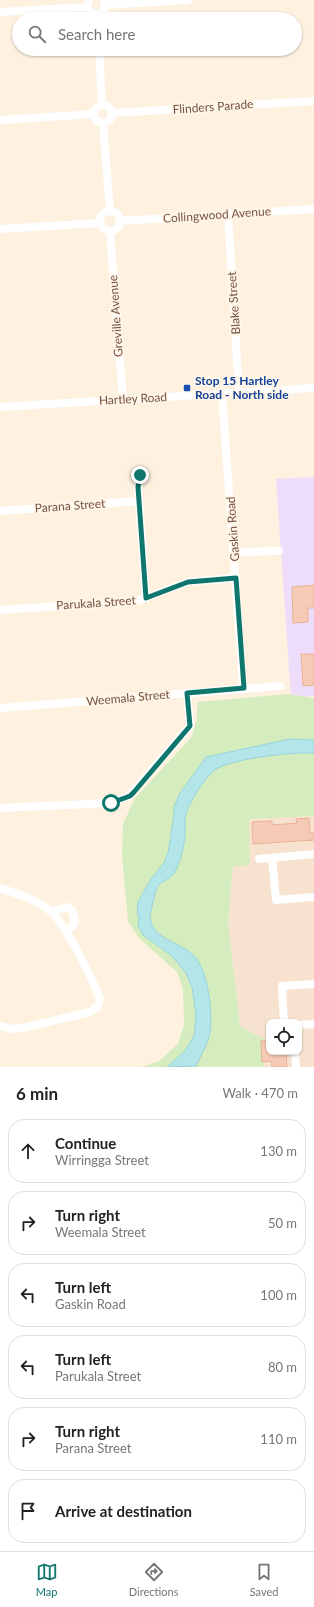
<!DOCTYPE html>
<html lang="en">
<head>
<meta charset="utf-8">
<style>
  :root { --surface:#fff; --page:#f6f6f6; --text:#222; --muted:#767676; --line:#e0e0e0; --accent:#0f766e }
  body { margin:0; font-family:Lato,sans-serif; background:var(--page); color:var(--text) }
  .controls { position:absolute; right:12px; bottom:12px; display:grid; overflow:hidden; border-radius:8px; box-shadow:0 1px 3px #0004 }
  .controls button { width:36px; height:36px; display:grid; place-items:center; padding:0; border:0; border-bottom:1px solid var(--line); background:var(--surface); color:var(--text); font:20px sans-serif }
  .stop { position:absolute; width:12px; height:12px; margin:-9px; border:3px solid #0f766e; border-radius:50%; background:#fff }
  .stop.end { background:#0f766e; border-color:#fff; box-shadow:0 1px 4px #0008 }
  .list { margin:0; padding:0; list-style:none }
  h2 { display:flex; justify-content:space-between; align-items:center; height:52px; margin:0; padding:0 16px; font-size:17px }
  h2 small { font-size:13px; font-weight:400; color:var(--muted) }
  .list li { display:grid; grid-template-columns:26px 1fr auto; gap:12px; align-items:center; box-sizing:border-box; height:64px; margin:0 8px 8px; padding:0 8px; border:1px solid var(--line); border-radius:16px }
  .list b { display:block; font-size:15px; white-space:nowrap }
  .list p { margin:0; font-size:13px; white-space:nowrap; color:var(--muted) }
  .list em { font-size:13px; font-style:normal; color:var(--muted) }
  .icon { flex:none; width:22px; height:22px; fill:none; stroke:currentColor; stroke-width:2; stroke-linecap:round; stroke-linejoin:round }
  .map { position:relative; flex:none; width:314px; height:1067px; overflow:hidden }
  .search { position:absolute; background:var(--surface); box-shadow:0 1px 3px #0004; left:12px; right:12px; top:12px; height:44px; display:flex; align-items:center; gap:10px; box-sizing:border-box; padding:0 14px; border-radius:22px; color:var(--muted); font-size:15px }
  .sheet { height:484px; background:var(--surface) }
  nav { display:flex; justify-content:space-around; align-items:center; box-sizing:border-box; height:56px; border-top:1px solid var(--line); background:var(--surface); font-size:11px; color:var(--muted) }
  nav a { display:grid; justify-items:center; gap:2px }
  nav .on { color:var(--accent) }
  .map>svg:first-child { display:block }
  .residential { fill:#f6e2ce; fill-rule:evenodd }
  .education { fill:#eeddfa }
  .green { fill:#d4ecbe }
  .water { fill:#b3e5e9; stroke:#99d5db }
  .building { fill:#f6cbb6; stroke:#eab095 }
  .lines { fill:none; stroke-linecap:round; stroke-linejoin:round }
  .minor { stroke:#fff; stroke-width:8 }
  .route { stroke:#0f766e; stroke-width:5 }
  .transit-dot { fill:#1a4fb4; stroke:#fff5e8; stroke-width:1.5 }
  .labels { text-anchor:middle; stroke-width:4; stroke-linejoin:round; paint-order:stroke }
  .street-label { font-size:12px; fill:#775445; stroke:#fff5e8 }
  .transit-label { font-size:12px; font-weight:bold; fill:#164399; stroke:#fff5e8; text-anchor:start }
</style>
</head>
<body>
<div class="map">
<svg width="314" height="1067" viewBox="0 0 314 1067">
  <rect width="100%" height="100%" fill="#fef1e0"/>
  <path class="residential" d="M 314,816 L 314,1067 L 264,1067 L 264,1039 L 240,1026 L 228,922 L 233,866 L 250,864 L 248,819 ZM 269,1022 L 299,1022 L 299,1052 L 269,1052 Z"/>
  <path class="education" d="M 314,477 L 314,696 L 291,697 L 276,479 Z"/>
  <path class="green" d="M 289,694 L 314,698 L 314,816 L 249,819 L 250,865 L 233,866 L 228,922 L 240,1026 L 264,1039 L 264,1067 L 142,1067 L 159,1061 L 178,1044 L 184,1025 L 183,989 L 177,972 L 139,938 L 128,921 L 122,856 L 123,824 L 135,798 L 191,738 L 196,722 L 198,702 Z"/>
  <path class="water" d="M 290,739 L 314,740 L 314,753 C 291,752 236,758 216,769 C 207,774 188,804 186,814 C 184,820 186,826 185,832 C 185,844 181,859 176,870 C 172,879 164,879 158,886 C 156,888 150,914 150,918 C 153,939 179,942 192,954 C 208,967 213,1012 210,1032 C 208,1044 201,1055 196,1066 L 167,1067 L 185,1051 L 194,1036 L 196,1015 L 192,987 L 186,973 L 172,956 L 143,935 L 138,925 L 139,916 L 137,913 L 138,902 L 151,879 L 164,863 L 168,853 L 174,815 L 174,807 L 179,795 L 206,757 Z"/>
  <path class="building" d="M 314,585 L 314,608 L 308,608 L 308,622 L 293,623 L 292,587 Z
    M 301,654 L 314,654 L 314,685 L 303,686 Z
    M 309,818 L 310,833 L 314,833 L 314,840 L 253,844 L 252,822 L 272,821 L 272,825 L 297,823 L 296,819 Z
    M 269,1040 L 269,1052 L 286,1052 L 287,1067 L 272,1067 L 271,1061 L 262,1062 L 261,1041 Z"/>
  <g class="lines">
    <path class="minor" d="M 89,0 L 87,7 L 89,11 L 97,15 L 104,11 L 105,5 L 104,1
      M 105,5 L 188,0
      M 0,12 L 87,7
      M 99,49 L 102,104
      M94 114a9 9 0 1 1 18 0a9 9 0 1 1-18 0Z
      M 112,113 L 314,101
      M 0,120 L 94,114
      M 103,123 L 110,211
      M100 221a10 10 0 1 1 20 0a10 10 0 1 1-20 0Z
      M 228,214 L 239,393
      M 120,221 L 314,209
      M 0,229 L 100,223
      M 110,232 L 123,399
      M 222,394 L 243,688
      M 0,407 L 314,388
      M 141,475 L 138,487 L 146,598
      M 0,511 L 139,501
      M 234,552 L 279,551
      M 0,610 L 136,601 L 188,582 L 236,578
      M 0,708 L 280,686
      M 0,808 L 111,803 L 129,796 L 190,726 L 187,693
      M 272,858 L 276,900 L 314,897
      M 259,859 L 314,854
      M 0,888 C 17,894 36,899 50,911 C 66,925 92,978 100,999 L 98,1006 L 90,1012 L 23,1028 L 12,1029 L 0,1026
      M 51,912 L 67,907 L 72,910 L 75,921 L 72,927 L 65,930
      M 284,1022 L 282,986 L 314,984
      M 299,1025 L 314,1024
      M 295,1052 L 296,1067"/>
  </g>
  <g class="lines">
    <path class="route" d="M 111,803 L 130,796 L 134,792 L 190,726 L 187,693 L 244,688 L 236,578 L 188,582 L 146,598 L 138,487 L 140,475"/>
  </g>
  <rect class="transit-dot" x="183" y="384" width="8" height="8" rx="2"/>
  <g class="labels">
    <g class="street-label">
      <text transform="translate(213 107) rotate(-4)" y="4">Flinders Parade</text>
      <text transform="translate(217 215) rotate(-4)" y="4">Collingwood Avenue</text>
      <text transform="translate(234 303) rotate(-94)" y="4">Blake Street</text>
      <text transform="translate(116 316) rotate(-94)" y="4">Greville Avenue</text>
      <text transform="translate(133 399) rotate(-3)" y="4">Hartley Road</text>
      <text transform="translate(70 506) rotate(-4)" y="4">Parana Street</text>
      <text transform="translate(233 529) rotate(-94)" y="4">Gaskin Road</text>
      <text transform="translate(96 603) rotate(-4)" y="4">Parukala Street</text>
      <text transform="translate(128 698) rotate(-5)" y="4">Weemala Street</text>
    </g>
    <g class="transit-label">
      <text x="195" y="385">Stop 15 Hartley<tspan x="195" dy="14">Road - North side</tspan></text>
    </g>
  </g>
</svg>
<div class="controls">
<button><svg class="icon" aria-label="locate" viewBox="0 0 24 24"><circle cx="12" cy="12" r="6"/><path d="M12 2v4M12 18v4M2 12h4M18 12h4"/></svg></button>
</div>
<div class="stop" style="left:111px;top:803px"></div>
<div class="stop end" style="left:140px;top:475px"></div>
<div class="search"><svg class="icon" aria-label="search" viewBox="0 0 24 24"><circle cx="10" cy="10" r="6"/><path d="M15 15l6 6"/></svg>Search here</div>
</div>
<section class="sheet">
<h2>6 min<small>Walk · 470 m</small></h2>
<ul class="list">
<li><svg class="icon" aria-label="ahead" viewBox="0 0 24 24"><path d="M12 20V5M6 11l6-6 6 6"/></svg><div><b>Continue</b><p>Wirringga Street</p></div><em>130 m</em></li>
<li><svg class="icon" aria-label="right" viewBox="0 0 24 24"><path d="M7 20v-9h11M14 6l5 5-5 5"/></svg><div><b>Turn right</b><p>Weemala Street</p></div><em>50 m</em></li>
<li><svg class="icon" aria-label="left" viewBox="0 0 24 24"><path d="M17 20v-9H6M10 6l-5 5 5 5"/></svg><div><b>Turn left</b><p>Gaskin Road</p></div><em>100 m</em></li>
<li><svg class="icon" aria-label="left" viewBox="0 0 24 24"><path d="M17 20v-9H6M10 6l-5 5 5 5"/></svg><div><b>Turn left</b><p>Parukala Street</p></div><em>80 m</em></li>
<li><svg class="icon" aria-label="right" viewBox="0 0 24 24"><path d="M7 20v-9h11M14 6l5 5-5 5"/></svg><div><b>Turn right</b><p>Parana Street</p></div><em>110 m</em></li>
<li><svg class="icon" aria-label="arrive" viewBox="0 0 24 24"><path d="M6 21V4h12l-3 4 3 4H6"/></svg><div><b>Arrive at destination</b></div></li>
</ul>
</section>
<nav>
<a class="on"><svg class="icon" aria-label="map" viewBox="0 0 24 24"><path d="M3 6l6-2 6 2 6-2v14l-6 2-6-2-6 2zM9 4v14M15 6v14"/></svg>Map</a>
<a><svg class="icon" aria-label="directions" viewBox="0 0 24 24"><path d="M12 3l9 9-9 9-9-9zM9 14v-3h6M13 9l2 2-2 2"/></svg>Directions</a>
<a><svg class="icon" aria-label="saved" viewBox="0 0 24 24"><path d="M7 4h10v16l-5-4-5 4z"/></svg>Saved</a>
</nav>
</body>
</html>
